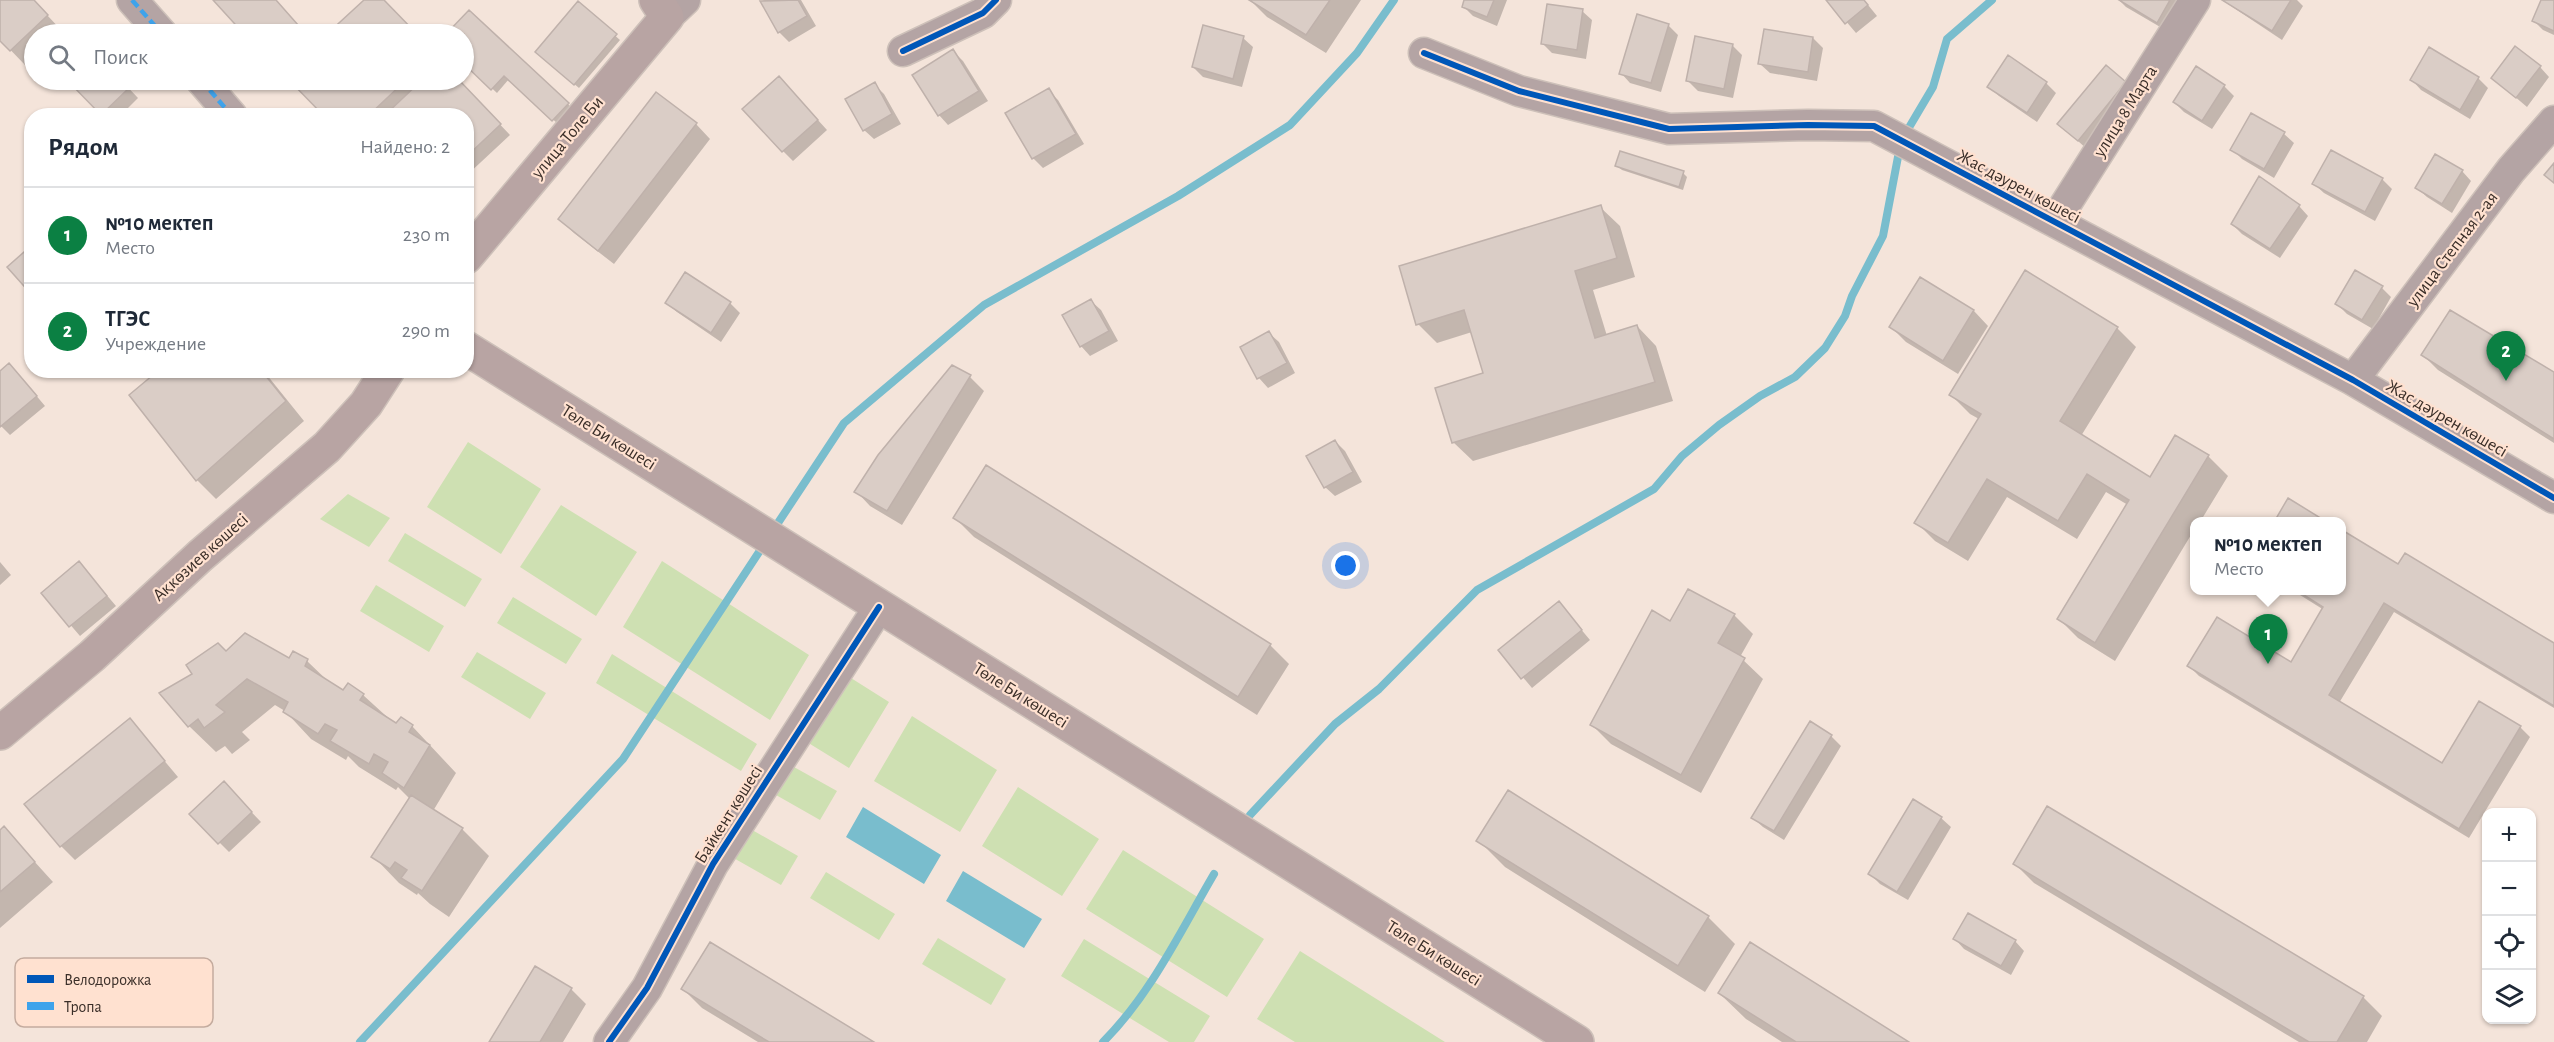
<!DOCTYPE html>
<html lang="ru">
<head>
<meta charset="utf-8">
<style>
  :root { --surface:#fff; --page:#f2f2f3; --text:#1f2937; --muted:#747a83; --line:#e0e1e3; --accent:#0b8043 }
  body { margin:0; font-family:"Alegreya Sans",sans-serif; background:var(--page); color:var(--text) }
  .controls { position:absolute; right:18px; bottom:18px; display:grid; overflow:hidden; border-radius:12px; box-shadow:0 2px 4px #0004 }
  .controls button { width:54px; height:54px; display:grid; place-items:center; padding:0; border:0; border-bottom:2px solid var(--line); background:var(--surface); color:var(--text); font:30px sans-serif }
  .you { position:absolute; left:1346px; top:566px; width:21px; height:21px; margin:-15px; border:4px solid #fff; border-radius:50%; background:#1a73e8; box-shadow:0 0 0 9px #1a73e833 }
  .badge { display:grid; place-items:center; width:39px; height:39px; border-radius:50%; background:var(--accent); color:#fff; font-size:20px; font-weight:700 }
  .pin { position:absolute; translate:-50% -50px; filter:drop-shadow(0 2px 3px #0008) }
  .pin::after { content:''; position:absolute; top:32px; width:21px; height:18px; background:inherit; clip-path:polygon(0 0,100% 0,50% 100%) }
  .popup { position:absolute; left:2190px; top:517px; width:156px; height:78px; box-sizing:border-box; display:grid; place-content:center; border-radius:12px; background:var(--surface); filter:drop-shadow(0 2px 4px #0005); font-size:20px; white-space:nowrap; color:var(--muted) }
  .popup b { font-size:22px; color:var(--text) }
  .popup::after { content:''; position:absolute; left:50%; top:100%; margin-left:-12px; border:12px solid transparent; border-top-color:var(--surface) }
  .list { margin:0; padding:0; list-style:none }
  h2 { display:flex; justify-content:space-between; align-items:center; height:78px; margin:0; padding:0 24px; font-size:26px }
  h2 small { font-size:20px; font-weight:400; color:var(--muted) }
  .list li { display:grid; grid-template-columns:39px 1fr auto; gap:18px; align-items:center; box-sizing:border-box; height:96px; padding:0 24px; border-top:2px solid var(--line) }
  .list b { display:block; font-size:22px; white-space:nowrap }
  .list p { margin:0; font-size:20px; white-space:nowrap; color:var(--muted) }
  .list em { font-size:20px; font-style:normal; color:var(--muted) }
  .icon { flex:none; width:33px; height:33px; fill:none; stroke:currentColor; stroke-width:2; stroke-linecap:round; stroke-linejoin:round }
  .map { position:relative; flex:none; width:2554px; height:1042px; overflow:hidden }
  .search { position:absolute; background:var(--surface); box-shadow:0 2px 4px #0004; left:24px; top:24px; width:450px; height:66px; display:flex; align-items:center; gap:15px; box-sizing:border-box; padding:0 21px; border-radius:33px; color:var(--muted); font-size:22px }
  .panel { position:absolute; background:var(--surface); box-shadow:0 2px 4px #0004; left:24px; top:108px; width:450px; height:270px; border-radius:24px }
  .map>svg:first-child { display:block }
  .green { fill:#cee0b2 }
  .water { fill:#79bdcd }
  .shadow { fill:#0003 }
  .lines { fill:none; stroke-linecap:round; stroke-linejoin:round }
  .stream { stroke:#79bdcd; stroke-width:8 }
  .building { fill:#dacdc6; stroke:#bfb1ab; stroke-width:1.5 }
  .minor-casing { stroke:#cdc0b9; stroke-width:33 }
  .major-casing { stroke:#cdc0b9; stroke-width:36 }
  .minor { stroke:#b4a4a4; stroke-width:30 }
  .major { stroke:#b8a4a3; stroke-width:33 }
  .quiet { stroke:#3fa3eb; stroke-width:4.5; stroke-dasharray:9 4.5; stroke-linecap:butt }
  .cycleway-casing { stroke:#ffe1d0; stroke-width:10 }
  .cycleway { stroke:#0057b8; stroke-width:6 }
  .labels { text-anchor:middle; stroke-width:4.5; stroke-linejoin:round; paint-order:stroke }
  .street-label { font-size:18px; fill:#3a2e28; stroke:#ffe1d0 }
  .key { fill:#ffe1d0; stroke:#c4ab9e; stroke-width:1.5 }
  .key-label { font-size:16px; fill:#3a2e28 }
</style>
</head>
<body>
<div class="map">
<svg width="2554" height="1042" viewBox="0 0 2554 1042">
  <rect width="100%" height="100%" fill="#f4e4da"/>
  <path class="green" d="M 468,442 L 541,489 L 501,554 L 427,507 Z
    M 348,494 L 390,518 L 369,547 L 320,519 Z
    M 561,505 L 637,552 L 596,616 L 520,567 Z
    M 405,533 L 482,579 L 465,607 L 388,561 Z
    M 662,561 L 809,655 L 770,720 L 623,627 Z
    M 376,585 L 444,626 L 429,652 L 360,611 Z
    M 513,597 L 582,639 L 566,664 L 497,623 Z
    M 477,652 L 546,693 L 530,719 L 461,677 Z
    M 612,654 L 757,744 L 741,771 L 596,683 Z
    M 843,673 L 889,702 L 849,768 L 802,739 Z
    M 912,716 L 997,770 L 960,832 L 874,781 Z
    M 785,762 L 837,791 L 820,820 L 769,791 Z
    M 1018,787 L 1099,839 L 1062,896 L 982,846 Z
    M 747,827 L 798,856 L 781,885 L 730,856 Z
    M 1123,850 L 1264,939 L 1227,997 L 1086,909 Z
    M 826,872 L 895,914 L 879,940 L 810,898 Z
    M 938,938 L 1006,979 L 991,1005 L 922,964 Z
    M 1084,939 L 1210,1016 L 1194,1042 L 1169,1042 L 1061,976 Z
    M 1300,951 L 1445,1042 L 1295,1042 L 1257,1019 Z"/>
  <path class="water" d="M 863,807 L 941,855 L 924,884 L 846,837 Z
    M 963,871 L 1042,919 L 1024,948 L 946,901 Z"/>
  <path class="shadow" d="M 0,0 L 33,0 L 62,31 L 58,34 L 34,34 L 34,56 L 25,65 L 0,39 Z
    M 215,0 L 275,0 L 306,34 L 246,34 Z
    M 366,0 L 383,0 L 415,34 L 329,34 Z
    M 765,0 L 801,0 L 816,26 L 789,42 L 779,32 L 762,1 Z
    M 1250,0 L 1361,0 L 1326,53 L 1267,17 Z
    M 1466,0 L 1507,0 L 1497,26 L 1473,16 L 1463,6 Z
    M 1828,0 L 1864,0 L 1877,16 L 1856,33 Z
    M 2119,0 L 2181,0 L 2167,31 L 2126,7 Z
    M 2222,0 L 2297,0 L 2303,6 L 2282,40 Z
    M 2542,0 L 2554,0 L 2554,35 L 2543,30 L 2533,20 Z
    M 578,3 L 620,40 L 579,88 L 541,56 Z
    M 1582,11 L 1592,20 L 1586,59 L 1552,53 L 1542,43 Z
    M 469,12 L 572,108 L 558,124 L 509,79 L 497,93 L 464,62 L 464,34 L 448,34 Z
    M 1668,25 L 1678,35 L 1661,92 L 1630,83 L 1621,73 Z
    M 1243,38 L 1253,47 L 1242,87 L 1203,77 L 1193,67 Z
    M 1813,38 L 1823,48 L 1817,81 L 1770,73 L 1760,64 Z
    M 1732,45 L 1742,55 L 1733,98 L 1698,91 L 1688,81 Z
    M 2430,49 L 2478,78 L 2488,88 L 2470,119 L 2421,90 L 2412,80 Z
    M 953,51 L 963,61 L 988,101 L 948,125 L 939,115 Z
    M 2008,57 L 2046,83 L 2056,93 L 2037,122 L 1999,96 L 1989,86 Z
    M 2540,67 L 2549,77 L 2527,107 L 2493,78 Z
    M 69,80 L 121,80 L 138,98 L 120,116 L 103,116 Z
    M 292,80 L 458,80 L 510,135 L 466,176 L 466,116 L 326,116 Z
    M 2125,83 L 2088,150 L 2059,124 Z
    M 874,84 L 884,94 L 901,124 L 874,139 L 864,130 Z
    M 2224,86 L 2234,96 L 2212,129 L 2184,112 L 2174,102 Z
    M 788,87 L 827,130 L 793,161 L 783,151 Z
    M 1048,90 L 1058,100 L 1084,144 L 1043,168 L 1033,158 Z
    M 2252,115 L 2284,134 L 2294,143 L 2274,178 L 2242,159 L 2232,149 Z
    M 696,124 L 710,139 L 614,264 L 574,233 L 560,219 Z
    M 1617,166 L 1683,173 L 1687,177 L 1683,190 L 1622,170 Z
    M 2462,171 L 2471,181 L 2452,213 L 2427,197 L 2417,188 Z
    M 2382,179 L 2392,189 L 2375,221 L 2324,193 L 2314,184 Z
    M 2299,206 L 2308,216 L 2280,258 L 2242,234 L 2232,224 Z
    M 1600,207 L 1620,226 L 1635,277 L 1593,290 L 1607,336 L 1637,326 L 1656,346 L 1673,401 L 1473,461 L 1453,442 L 1484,374 L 1472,332 L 1437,343 L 1418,324 Z
    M 686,274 L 730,303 L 740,313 L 721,342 L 677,312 L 667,303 Z
    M 1921,279 L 1974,311 L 1988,326 L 1958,374 L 1906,342 L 1891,327 Z
    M 2382,288 L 2391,297 L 2373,329 L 2347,314 L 2337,304 Z
    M 1091,301 L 1101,310 L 1118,341 L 1090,356 L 1081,346 Z
    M 2117,328 L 2136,347 L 2081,436 L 2150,479 L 2176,437 L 2208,456 L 2228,476 L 2200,522 L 2194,522 L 2194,530 L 2115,661 L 2078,638 L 2059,619 L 2128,505 L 2106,492 L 2077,539 L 2007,497 L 1968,561 L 1935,541 L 1916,522 L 1979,419 L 1970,414 L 1951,395 Z
    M 1269,333 L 1279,342 L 1295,373 L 1268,388 L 1259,378 L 1242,348 Z
    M 2423,355 L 2554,373 L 2554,443 L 2438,370 Z
    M 161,370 L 263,370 L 304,421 L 216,499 L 197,480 L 131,395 Z
    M 0,373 L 19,375 L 45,406 L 10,435 L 0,425 Z
    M 970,377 L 984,391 L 902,525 L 870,506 L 856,491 Z
    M 1335,441 L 1345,451 L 1362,482 L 1335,496 L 1325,487 Z
    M 955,518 L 1270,645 L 1289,664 L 1257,715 L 974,537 Z
    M 2342,532 L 2398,566 L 2554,644 L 2554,708 L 2394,612 L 2339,703 L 2442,765 L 2480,703 L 2520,727 L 2530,737 L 2469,838 L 2199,676 L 2189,666 L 2291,664 L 2324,610 L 2292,590 L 2342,590 Z
    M 0,562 L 11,575 L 0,585 Z
    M 88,573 L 116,606 L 80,636 L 43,593 Z
    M 1559,603 L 1590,640 L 1532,688 L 1500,650 Z
    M 1734,615 L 1753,634 L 1740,657 L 1763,679 L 1701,793 L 1611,744 L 1591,724 L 1671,623 Z
    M 226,653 L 290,661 L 294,653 L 307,661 L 330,683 L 344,692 L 363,695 L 396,725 L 412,726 L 456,773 L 433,811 L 462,829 L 489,856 L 449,917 L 430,904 L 418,893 L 417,895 L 399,883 L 373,856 L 410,799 L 398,787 L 396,790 L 359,767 L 348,756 L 346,760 L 311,739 L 285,711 L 275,705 L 242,732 L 250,740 L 232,754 L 225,746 L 216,752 L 189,726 Z
    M 130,720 L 178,777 L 75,860 L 61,846 Z
    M 1831,736 L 1841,746 L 1784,840 L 1763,827 L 1753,818 Z
    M 1509,792 L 1708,917 L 1735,944 L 1705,992 L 1505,867 L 1478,840 Z
    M 233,793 L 261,822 L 229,852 L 191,814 Z
    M 1941,818 L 1951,827 L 1908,900 L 1880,884 L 1870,874 Z
    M 4,828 L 53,882 L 0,928 L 0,832 Z
    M 2015,864 L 2363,997 L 2382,1016 L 2367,1042 L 2299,1042 L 2034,883 Z
    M 1955,939 L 2015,941 L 2024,951 L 2011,975 L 1964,949 Z
    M 571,989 L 586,1004 L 563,1042 L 491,1042 Z
    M 683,989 L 871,1042 L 758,1042 L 702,1008 Z
    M 1719,993 L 1906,1042 L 1782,1042 L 1746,1019 Z"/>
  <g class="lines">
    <path class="stream" d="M 772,532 L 844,423 L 984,305 L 1178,196 L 1290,125 L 1357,53 L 1394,0
      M 1250,815 L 1335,724 L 1379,689 L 1477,590 L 1654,489 L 1682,456 L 1719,425 L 1760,396 L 1795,377 L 1825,348 L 1845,316 L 1852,296 L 1883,236 L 1901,141 L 1933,87 L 1947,39 L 1992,0
      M 360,1042 L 623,759 L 765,543
      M 1103,1042 C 1151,994 1180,932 1214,874"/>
  </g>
  <path class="building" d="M 0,0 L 34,0 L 48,15 L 10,51 L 0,41 Z
    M 213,0 L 276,0 L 306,34 L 244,34 Z
    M 364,0 L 384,0 L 417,34 L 327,34 Z
    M 798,0 L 807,16 L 778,33 L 760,1 Z
    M 1249,0 L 1330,0 L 1306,35 Z
    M 1464,0 L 1494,0 L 1487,17 L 1462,7 Z
    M 1826,0 L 1864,0 L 1868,5 L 1845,24 Z
    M 2119,0 L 2170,0 L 2157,23 Z
    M 2222,0 L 2291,0 L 2272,31 Z
    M 2541,0 L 2554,0 L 2554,31 L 2532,21 Z
    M 578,1 L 617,34 L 574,85 L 535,52 Z
    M 1547,4 L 1583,9 L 1577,50 L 1541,44 Z
    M 469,10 L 569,103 L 552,121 L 504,76 L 491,90 L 464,64 L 464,34 L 446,34 Z
    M 1637,14 L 1669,24 L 1651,83 L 1619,74 Z
    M 1203,25 L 1244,36 L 1233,79 L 1192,67 Z
    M 1764,29 L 1813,37 L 1808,72 L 1758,64 Z
    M 1695,36 L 1733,44 L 1724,89 L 1686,81 Z
    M 2515,46 L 2541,66 L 2516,98 L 2491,78 Z
    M 2429,47 L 2479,77 L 2460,110 L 2410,80 Z
    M 953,49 L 979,91 L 938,116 L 912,75 Z
    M 2008,55 L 2047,82 L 2027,113 L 1987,87 Z
    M 2106,65 L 2126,82 L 2078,141 L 2057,124 Z
    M 2196,66 L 2225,85 L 2202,121 L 2173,102 Z
    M 779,76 L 818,120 L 782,152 L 742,109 Z
    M 67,80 L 122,80 L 130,87 L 101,115 Z
    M 289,80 L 406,80 L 368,116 L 324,116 Z
    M 422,80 L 459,80 L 501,124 L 466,157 L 466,116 L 384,116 Z
    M 875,82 L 892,114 L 863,131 L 845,99 Z
    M 1049,88 L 1076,134 L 1032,159 L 1005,113 Z
    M 656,92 L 697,123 L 598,251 L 558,219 Z
    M 2251,113 L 2285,132 L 2264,169 L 2230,150 Z
    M 2331,150 L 2383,178 L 2365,212 L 2312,184 Z
    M 1620,151 L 1684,171 L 1679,187 L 1615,166 Z
    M 2435,154 L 2463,170 L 2442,204 L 2415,188 Z
    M 2554,163 L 2554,183 L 2544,175 Z
    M 2259,176 L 2300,205 L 2270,249 L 2231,224 Z
    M 1601,205 L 1617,258 L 1575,271 L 1595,338 L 1637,325 L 1655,382 L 1452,443 L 1435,388 L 1483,373 L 1464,310 L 1416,325 L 1399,266 Z
    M 32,245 L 32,294 L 31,294 L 7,267 Z
    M 2025,270 L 2118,327 L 2060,421 L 2150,477 L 2175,435 L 2209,455 L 2095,643 L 2057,619 L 2129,500 L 2087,474 L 2058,521 L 1987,479 L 1948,543 L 1914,523 L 1981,414 L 1949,395 Z
    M 2355,270 L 2383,286 L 2362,320 L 2335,304 Z
    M 685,272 L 731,302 L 711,333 L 665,303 Z
    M 1920,277 L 1974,310 L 1943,361 L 1889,327 Z
    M 1091,299 L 1109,331 L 1080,347 L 1062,315 Z
    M 2450,310 L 2554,372 L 2554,439 L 2421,355 Z
    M 1269,331 L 1287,363 L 1257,379 L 1240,347 Z
    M 9,363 L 37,396 L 0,427 L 0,371 Z
    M 952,365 L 971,375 L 887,511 L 854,492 L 878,455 Z
    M 159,370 L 261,370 L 286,401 L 196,481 L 129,395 Z
    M 1335,440 L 1353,472 L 1324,488 L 1306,456 Z
    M 986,465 L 1271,644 L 1238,697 L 953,518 Z
    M 2288,498 L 2327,522 L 2274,522 Z
    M 2342,530 L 2398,564 L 2405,553 L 2554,643 L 2554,706 L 2384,603 L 2329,695 L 2442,763 L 2479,701 L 2521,726 L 2459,829 L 2187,666 L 2217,617 L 2291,662 L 2323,607 L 2296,590 L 2342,590 Z
    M 79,561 L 107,596 L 69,627 L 41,593 Z
    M 1688,589 L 1735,614 L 1718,643 L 1745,658 L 1681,775 L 1590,725 L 1652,610 L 1670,621 Z
    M 1559,601 L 1582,630 L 1521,679 L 1498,650 Z
    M 245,633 L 289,658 L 293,651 L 308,659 L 305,666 L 343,690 L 348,683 L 364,694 L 360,700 L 396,723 L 401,717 L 413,725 L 409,732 L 430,745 L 404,788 L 382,773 L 388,762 L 374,754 L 369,764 L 330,741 L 337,730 L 325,724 L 318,734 L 283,712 L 288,702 L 247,679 L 216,705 L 225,712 L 204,728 L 198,719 L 188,727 L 159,693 L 192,674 L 186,665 L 218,643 L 226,651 Z
    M 130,718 L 165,761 L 60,847 L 24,804 Z
    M 1810,721 L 1832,735 L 1774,831 L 1751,818 Z
    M 224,781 L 252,812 L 218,844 L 189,814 Z
    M 1508,790 L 1709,916 L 1678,966 L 1476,841 Z
    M 411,795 L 463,828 L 422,891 L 401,878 L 407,870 L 395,862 L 390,869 L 371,857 Z
    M 1913,799 L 1942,817 L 1897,892 L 1868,874 Z
    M 2047,806 L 2364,996 L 2337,1042 L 2309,1042 L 2013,864 Z
    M 4,826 L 35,862 L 0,892 L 0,830 Z
    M 1968,913 L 2016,940 L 2001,966 L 1953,939 Z
    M 710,942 L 874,1042 L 769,1042 L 681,989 Z
    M 1750,942 L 1909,1042 L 1796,1042 L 1718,993 Z
    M 535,966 L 572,988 L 540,1042 L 489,1042 Z"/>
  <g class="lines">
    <defs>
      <path id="minor" d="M 132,0 L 162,34
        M 667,17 L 685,0
        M 903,51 L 983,13 L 996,0
        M 1424,53 L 1519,91 L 1669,129 L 1808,125 L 1874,126 L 2353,380 L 2554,498
        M 201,80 L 232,116
        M 2055,221 L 2195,0
        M 2353,380 L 2511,170 L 2554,121
        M 609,1042 L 647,988 L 713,864 L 879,607"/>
      <path id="major" d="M 466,257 L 667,17 L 656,0
        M 466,348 L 1577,1042
        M 0,733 L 92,656 L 200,556 L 327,447 L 366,404 L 388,370"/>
    </defs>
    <use href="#minor" class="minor-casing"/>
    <use href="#major" class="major-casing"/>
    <use href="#minor" class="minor"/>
    <use href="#major" class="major"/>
    <path class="quiet" d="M 132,0 L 162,34
      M 201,80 L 232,116"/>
    <defs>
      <path id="cycleway" d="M 903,51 L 983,13 L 996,0
        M 1424,53 L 1519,91 L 1669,129 L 1808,125 L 1874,126 L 2353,380 L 2554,498
        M 609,1042 L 647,988 L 713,864 L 879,607"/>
    </defs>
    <use href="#cycleway" class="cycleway-casing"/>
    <use href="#cycleway" class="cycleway"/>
  </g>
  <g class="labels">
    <g class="street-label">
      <text transform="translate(2125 111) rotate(-58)" y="6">улица 8 Марта</text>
      <text transform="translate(567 137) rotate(-50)" y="6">улица Толе Би</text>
      <text transform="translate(2019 186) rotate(28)" y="6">Жас дәурен көшесі</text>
      <text transform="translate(2452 249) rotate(-53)" y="6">улица Степная 2-ая</text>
      <text transform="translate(2447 418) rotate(30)" y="6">Жас дәурен көшесі</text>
      <text transform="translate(609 437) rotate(32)" y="6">Төле Би көшесі</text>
      <text transform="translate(200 557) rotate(-42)" y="6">Ақкөзиев көшесі</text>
      <text transform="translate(1021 695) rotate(32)" y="6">Төле Би көшесі</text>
      <text transform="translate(728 814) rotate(-58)" y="6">Байкент көшесі</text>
      <text transform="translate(1434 953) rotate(32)" y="6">Төле Би көшесі</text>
    </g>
  </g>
  <rect x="15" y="958" width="198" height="69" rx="9" class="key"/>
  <rect x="27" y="975" width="27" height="8" fill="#0057b8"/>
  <rect x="27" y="1002" width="27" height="8" fill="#3fa3eb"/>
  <g class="key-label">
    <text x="64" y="985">Велодорожка</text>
    <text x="64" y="1012">Тропа</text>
  </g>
</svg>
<div class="controls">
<button>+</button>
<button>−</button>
<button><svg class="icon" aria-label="locate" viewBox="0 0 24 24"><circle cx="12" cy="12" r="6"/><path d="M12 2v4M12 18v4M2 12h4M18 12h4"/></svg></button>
<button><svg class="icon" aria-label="layers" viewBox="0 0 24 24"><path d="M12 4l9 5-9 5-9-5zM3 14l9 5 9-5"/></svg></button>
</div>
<div class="you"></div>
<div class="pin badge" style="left:2268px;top:664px">1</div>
<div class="popup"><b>№10 мектеп</b>Место</div>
<div class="pin badge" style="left:2506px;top:381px">2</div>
<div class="search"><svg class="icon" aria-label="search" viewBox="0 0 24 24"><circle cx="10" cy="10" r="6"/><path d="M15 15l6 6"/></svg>Поиск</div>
<section class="panel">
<h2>Рядом<small>Найдено: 2</small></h2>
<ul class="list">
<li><span class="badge">1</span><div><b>№10 мектеп</b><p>Место</p></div><em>230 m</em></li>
<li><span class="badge">2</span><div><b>ТГЭС</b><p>Учреждение</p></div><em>290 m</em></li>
</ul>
</section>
</div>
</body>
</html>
